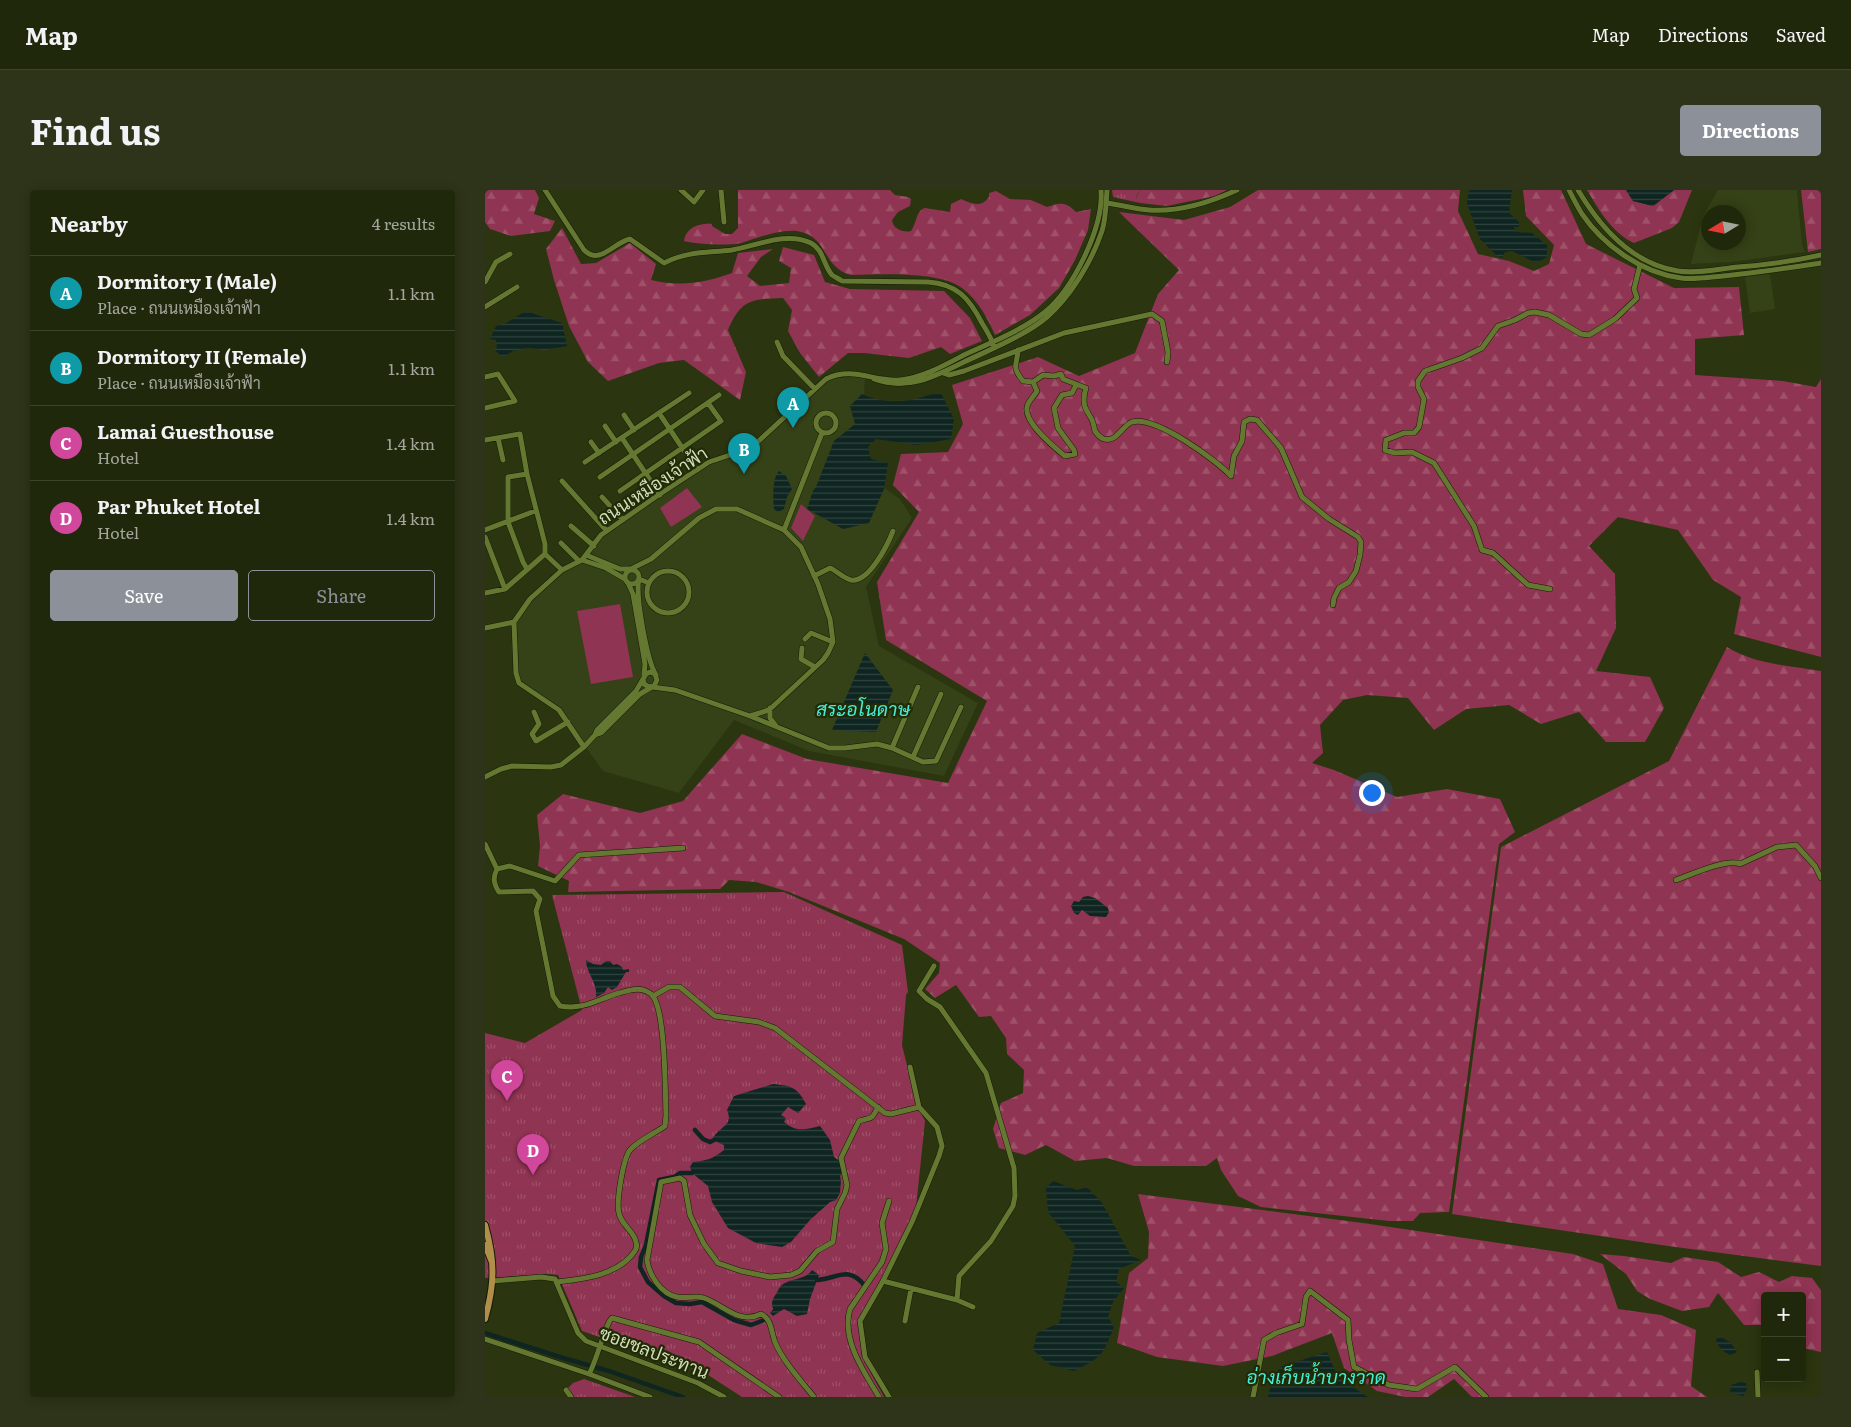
<!DOCTYPE html>
<html lang="en">
<head>
<meta charset="utf-8">
<style>
  :root { --surface:#20280b; --page:#2d3419; --text:#f1f3f6; --muted:#a2a69d; --line:#3d442c; --accent:#8c9099 }
  body { margin:0; font-family:Literata,Sarabun,serif; background:var(--page); color:var(--text) }
  .controls { position:absolute; right:15px; bottom:15px; display:grid; overflow:hidden; border-radius:5px; box-shadow:0 2px 12px #0003 }
  .controls button { width:45px; height:45px; display:grid; place-items:center; padding:0; border:0; border-bottom:1px solid var(--line); background:var(--surface); color:var(--text); font:25px sans-serif }
  .compass { position:absolute; left:1216px; top:15px; width:45px; height:45px; border-radius:50%; background:var(--surface); box-shadow:0 2px 12px #0003; rotate:260deg }
  .you { position:absolute; left:886px; top:602px; width:18px; height:18px; margin:-12px; border:4px solid #fff; border-radius:50%; background:#1a73e8; box-shadow:0 0 0 8px #1a73e833 }
  .badge { display:grid; place-items:center; width:32px; height:32px; border-radius:50%; background:var(--accent); color:#fff; font-size:16px; font-weight:700 }
  .pin { position:absolute; translate:-50% -41px; filter:drop-shadow(0 1px 2px #0008) }
  .pin::after { content:''; position:absolute; top:26px; width:18px; height:15px; background:inherit; clip-path:polygon(0 0,100% 0,50% 100%) }
  .list { margin:0; padding:0; list-style:none }
  h2 { display:flex; justify-content:space-between; align-items:center; height:65px; margin:0; padding:0 20px; font-size:21px }
  h2 small { font-size:16px; font-weight:400; color:var(--muted) }
  .list li { display:grid; grid-template-columns:32px 1fr auto; gap:15px; align-items:center; box-sizing:border-box; height:75px; padding:0 20px; border-top:1px solid var(--line) }
  .list b { display:block; font-size:19px; white-space:nowrap }
  .list p { margin:0; font-size:16px; white-space:nowrap; color:var(--muted) }
  .list em { font-size:16px; font-style:normal; color:var(--muted) }
  .actions { display:flex; gap:10px; padding:15px 20px }
  .actions a { flex:1; padding:11px 0; border:1px solid var(--accent); border-radius:5px; text-align:center; font-size:18px; color:var(--accent) }
  .actions .main { background:var(--accent); color:#fff }
  .map { position:relative; flex:none; width:1336px; height:1207px; overflow:hidden; border-radius:5px }
  header { display:flex; align-items:center; gap:30px; box-sizing:border-box; height:70px; padding:0 25px; background:var(--surface); border-bottom:1px solid var(--line) }
  header strong { font-size:24px }
  nav { display:flex; gap:28px; margin-inline-start:auto; font-size:18px }
  .intro { display:flex; align-items:center; justify-content:space-between; box-sizing:border-box; height:120px; padding:0 30px }
  h1 { margin:0; font-size:35px }
  .button { padding:12px 22px; border-radius:5px; background:var(--accent); color:#fff; font-size:18px; font-weight:700 }
  main { display:flex; gap:30px; padding:0 30px }
  aside { flex:1; background:var(--surface); border-radius:5px; box-shadow:0 2px 12px #0003 }
  .map>svg:first-child { display:block }
  .built { fill:#354116; fill-rule:evenodd }
  .grass { fill:url(#grass-tufts) }
  .forest { fill:url(#forest-firs) }
  .pitch { fill:#8f3452 }
  .water { fill:url(#water-rules) }
  .lines { fill:none; stroke-linecap:round; stroke-linejoin:round }
  .canal { stroke:#0f2521; stroke-width:4.5 }
  .minor-casing { stroke:#151b05; stroke-width:6 }
  .major-casing { stroke:#151b05; stroke-width:8 }
  .minor { stroke:#657831; stroke-width:5 }
  .major { stroke:#b18e49; stroke-width:6 }
  .labels { text-anchor:middle; stroke-width:4.5; stroke-linejoin:round; paint-order:stroke }
  .street-label { font-size:18px; fill:#d2deba; stroke:#212b05 }
  .water-label { font-size:19px; font-style:italic; fill:#43edd8; stroke:#212b05 }
</style>
</head>
<body>
<header>
<strong>Map</strong>
<nav><a>Map</a><a>Directions</a><a>Saved</a></nav>
</header>
<div class="intro"><h1>Find us</h1><a class="button">Directions</a></div>
<main>
<aside>
<h2>Nearby<small>4 results</small></h2>
<ul class="list">
<li><span class="badge" style="background:#0f9aa8">A</span><div><b>Dormitory I (Male)</b><p>Place · ถนนเหมืองเจ้าฟ้า</p></div><em>1.1 km</em></li>
<li><span class="badge" style="background:#0f9aa8">B</span><div><b>Dormitory II (Female)</b><p>Place · ถนนเหมืองเจ้าฟ้า</p></div><em>1.1 km</em></li>
<li><span class="badge" style="background:#d1479c">C</span><div><b>Lamai Guesthouse</b><p>Hotel</p></div><em>1.4 km</em></li>
<li><span class="badge" style="background:#d1479c">D</span><div><b>Par Phuket Hotel</b><p>Hotel</p></div><em>1.4 km</em></li>
</ul>
<div class="actions"><a class="main">Save</a><a>Share</a></div>
</aside>
<div class="map">
<svg width="1336" height="1207" viewBox="0 0 1336 1207">
  <defs>
    <pattern id="grass-tufts" width="24" height="20" patternUnits="userSpaceOnUse" patternTransform="scale(1.25)"><rect width="24" height="20" fill="#8f3452"/><path d="M3 7l-1-3M5 7V3M7 7l1-3M15 17l-1-3M17 17v-4M19 17l1-3" fill="none" stroke="#9e5169"/></pattern>
    <pattern id="forest-firs" width="22" height="20" patternUnits="userSpaceOnUse" patternTransform="scale(1.25)"><rect width="22" height="20" fill="#8f3452"/><path d="M5 1l3.5 6h-7zM16 11l3.5 6h-7z" fill="#9e5169"/></pattern>
    <pattern id="water-rules" width="6" height="5" patternUnits="userSpaceOnUse" patternTransform="scale(1.25)"><rect width="6" height="5" fill="#0f2521"/><path d="M0 2.5h6" fill="none" stroke="#31443f"/></pattern>
  </defs>
  <rect width="100%" height="100%" fill="#2b350f"/>
  <path class="built" d="M 1233,0 L 1312,0 L 1317,55 L 1320,62 L 1246,72 L 1206,74 L 1218,26 ZM 1224,22 L 1254,22 L 1254,52 L 1224,52 Z
    M 1285,84 L 1290,119 L 1265,123 L 1260,87 Z
    M 380,186 L 376,281 L 415,309 L 427,328 L 381,397 L 394,456 L 493,513 L 459,586 L 324,561 L 249,530 L 194,603 L 118,581 L 74,520 L 34,493 L 29,432 L 45,409 L 77,380 L 97,370 L 116,345 L 224,272 L 266,258 L 341,189 Z"/>
  <path class="grass" d="M 627,0 L 655,0 L 651,7 L 655,13 L 628,7 Z
    M 299,702 L 417,755 L 423,802 L 421,805 L 417,855 L 432,916 L 440,931 L 431,1018 L 397,1090 L 373,1131 L 377,1167 L 399,1207 L 257,1207 L 220,1183 L 97,1141 L 73,1085 L 63,1084 L 0,1088 L 0,843 L 40,853 L 97,820 L 67,705 Z
    M 99,1189 L 150,1207 L 88,1207 L 81,1200 L 88,1193 Z"/>
  <path class="forest" d="M 0,0 L 50,0 L 54,8 L 49,24 L 70,31 L 65,41 L 26,46 L 5,39 L 0,32 Z
    M 253,0 L 405,0 L 410,5 L 423,7 L 426,9 L 425,16 L 413,22 L 407,30 C 408,39 418,43 426,41 C 432,33 431,20 440,18 L 465,22 L 466,14 L 476,9 C 487,14 496,18 504,7 L 504,3 L 511,1 L 525,9 L 546,10 L 562,17 C 576,12 581,12 591,22 L 606,19 L 603,40 L 590,70 L 574,98 L 545,125 L 510,145 C 502,127 493,110 477,98 C 456,81 393,84 366,85 C 336,77 344,46 312,41 C 293,39 273,48 256,53 C 246,56 208,54 199,51 C 201,37 215,33 227,34 L 227,36 L 240,44 L 247,44 L 253,38 Z
    M 655,0 L 742,0 L 730,6 L 682,16 L 655,13 L 651,8 Z
    M 773,0 L 975,0 L 973,21 L 993,64 L 1024,71 L 1049,81 L 1064,74 L 1069,55 L 1041,26 L 1038,0 L 1076,0 L 1101,54 L 1189,98 L 1254,97 L 1259,145 L 1210,149 L 1210,185 L 1298,191 L 1331,197 L 1336,189 L 1336,467 L 1249,444 L 1256,407 L 1228,390 L 1193,340 L 1133,327 L 1104,356 L 1130,384 L 1131,438 L 1111,481 L 1165,487 L 1179,518 L 1160,552 L 1121,552 L 1094,522 L 1056,534 L 1024,515 L 981,519 L 949,540 L 923,508 L 882,505 L 858,510 L 835,535 L 838,563 L 827,573 L 849,580 L 912,607 L 962,599 L 1015,609 L 1030,642 L 1014,654 L 964,1022 L 935,1023 L 928,1031 L 904,1031 L 776,1017 L 753,1006 L 736,980 L 732,968 L 721,976 L 649,976 L 622,968 L 590,971 L 561,955 L 540,965 L 514,958 L 508,939 L 516,913 L 538,903 L 539,880 L 522,864 L 521,848 L 506,826 L 494,827 L 471,795 L 450,808 L 440,799 L 454,783 L 455,773 L 419,749 L 304,702 L 271,692 L 244,690 L 235,699 L 83,702 L 84,691 L 53,676 L 55,656 L 52,625 L 78,604 L 155,623 L 198,611 L 257,544 L 322,569 L 463,593 L 502,511 L 401,450 L 392,392 L 434,322 L 408,295 L 416,264 L 463,262 L 478,234 L 467,195 L 553,167 L 594,186 L 650,163 L 673,104 L 694,80 L 634,22 L 699,30 L 745,17 Z
    M 1102,0 L 1141,0 L 1148,11 L 1168,16 L 1189,0 L 1207,0 L 1194,32 L 1187,38 L 1149,53 C 1127,43 1114,20 1102,0 Z
    M 1316,0 L 1336,0 L 1336,59 L 1323,62 Z
    M 77,38 L 96,74 L 111,73 L 145,53 L 171,74 L 166,90 C 195,97 219,93 247,83 L 253,63 L 288,59 L 276,67 L 262,86 L 275,96 L 304,93 L 306,78 L 294,71 L 298,57 L 329,65 L 340,92 L 365,99 L 459,101 L 485,128 L 497,151 L 465,164 L 456,157 L 424,168 L 379,163 L 363,163 L 334,187 L 315,163 L 303,141 L 307,120 L 298,108 C 267,109 256,109 243,140 L 261,182 L 255,210 L 199,170 L 174,173 L 123,191 L 103,172 L 84,136 L 69,90 L 61,59 Z
    M 1242,457 C 1269,474 1305,476 1336,481 L 1336,1076 L 1183,1056 L 967,1024 L 1016,657 L 1184,571 Z
    M 653,1004 L 878,1033 L 1088,1064 L 1118,1074 L 1133,1119 L 1176,1125 L 1211,1140 L 1206,1196 L 1222,1207 L 987,1207 L 969,1189 L 943,1207 L 920,1207 L 892,1201 L 859,1178 L 847,1143 L 787,1166 L 738,1176 L 672,1167 L 632,1153 L 644,1083 L 663,1068 L 664,1042 Z
    M 1115,1064 L 1139,1066 L 1186,1073 L 1199,1067 L 1233,1072 L 1256,1087 L 1274,1082 L 1294,1092 L 1307,1086 L 1327,1088 L 1336,1100 L 1336,1162 L 1317,1158 L 1317,1106 L 1280,1106 L 1280,1135 L 1259,1135 L 1233,1103 L 1224,1117 L 1197,1121 L 1165,1109 L 1152,1101 L 1141,1084 Z"/>
  <path class="pitch" d="M 202,298 L 217,317 L 186,337 L 175,318 Z
    M 316,314 L 330,326 L 318,351 L 306,338 Z
    M 135,414 L 148,487 L 106,494 L 92,421 Z"/>
  <path class="water" d="M 984,0 L 1027,0 L 1024,23 L 1034,32 L 1034,37 L 1029,37 L 1031,42 L 1047,43 L 1062,55 L 1062,67 L 1051,73 L 1027,61 L 1020,62 L 1017,68 L 1011,65 L 995,49 L 982,14 Z
    M 1141,0 L 1189,0 L 1168,16 L 1148,11 Z
    M 41,121 L 77,133 L 82,156 L 60,160 L 43,158 L 28,161 L 18,167 L 9,160 L 12,157 L 11,150 L 5,149 L 11,136 L 21,133 Z
    M 456,203 L 469,229 L 466,249 L 432,255 L 391,249 L 383,257 L 386,269 L 403,273 L 399,299 L 384,333 L 358,339 L 322,319 L 328,301 L 331,297 L 349,251 L 370,234 L 365,216 L 377,204 C 391,211 410,213 425,210 C 438,208 442,204 456,203 Z
    M 294,281 L 301,286 L 307,299 L 302,307 L 299,319 L 293,322 L 289,319 C 288,310 287,288 294,281 Z
    M 380,463 L 408,500 L 391,542 L 347,540 Z
    M 603,706 L 610,708 L 623,718 L 624,722 L 621,727 L 605,726 L 597,720 L 593,725 L 589,723 L 586,716 L 589,711 L 594,712 L 598,707 Z
    M 101,770 L 108,774 L 116,775 L 121,771 L 125,771 L 128,775 L 132,774 L 137,777 L 138,780 L 144,779 L 144,782 L 141,782 L 132,797 L 127,800 L 123,797 L 119,803 L 111,807 C 113,793 101,783 101,770 Z
    M 288,894 C 307,896 312,897 321,914 L 313,923 L 303,917 L 296,925 L 301,928 L 299,932 C 311,942 320,940 335,936 L 345,950 L 349,967 L 356,972 L 358,982 L 355,986 L 356,991 L 355,1003 L 351,1010 L 345,1012 L 325,1030 L 306,1052 L 297,1057 L 271,1053 L 243,1038 L 227,1012 L 223,996 L 207,983 L 205,977 L 208,972 C 222,971 229,968 239,960 L 239,955 L 230,951 L 228,948 C 235,936 249,936 242,920 L 249,906 Z
    M 568,991 L 592,1000 L 602,997 L 617,1013 L 646,1066 L 656,1070 L 634,1079 L 631,1092 L 639,1098 L 628,1112 L 623,1127 L 629,1137 C 617,1167 617,1167 589,1181 L 565,1175 L 548,1160 L 552,1143 L 574,1133 L 590,1056 L 563,1022 L 561,998 Z
    M 327,1080 L 334,1085 L 325,1109 L 322,1124 L 312,1126 L 299,1119 L 288,1126 L 285,1123 L 288,1119 C 286,1113 287,1110 291,1104 C 293,1102 293,1099 295,1097 C 304,1087 320,1091 327,1080 Z
    M 1234,1146 L 1245,1152 L 1252,1162 L 1246,1165 C 1239,1163 1233,1157 1231,1150 Z
    M 842,1162 L 853,1187 L 883,1207 L 783,1207 L 786,1195 L 795,1177 Z
    M 1255,1192 L 1261,1193 L 1262,1198 L 1259,1206 L 1245,1203 L 1246,1195 Z"/>
  <g class="lines">
    <path class="canal" d="M 210,940 L 218,949 L 225,952 L 229,950
      M 207,983 L 195,983 L 189,987 L 174,990 L 161,1055 L 156,1067 L 155,1077 L 163,1092 L 179,1106 L 191,1113 L 205,1114 L 217,1112 L 249,1130 L 266,1135 L 279,1130
      M 332,1090 C 352,1089 363,1075 379,1095
      M 0,1143 L 78,1168 L 124,1181 L 198,1207"/>
    <defs>
      <path id="minor" d="M 60,0 L 99,60 C 115,76 129,52 145,49 L 179,73 C 203,61 222,63 247,60 C 272,56 301,41 326,53 C 339,60 338,75 347,85 C 350,87 354,89 357,91 L 443,92 C 472,94 484,108 497,133 C 502,141 507,149 509,157
        M 196,0 L 209,12 L 218,0
        M 236,0 L 239,32
        M 1084,0 C 1088,8 1092,16 1097,24 C 1119,56 1157,83 1196,88 C 1210,90 1225,87 1238,86 C 1271,83 1303,78 1336,73
        M 1093,0 C 1115,37 1147,74 1193,81 C 1213,84 1233,79 1253,77 C 1281,75 1309,71 1336,65
        M 622,13 C 636,15 650,19 664,20 C 694,22 726,12 752,0
        M 0,92 L 11,72 L 25,64
        M 0,117 L 32,97
        M 292,152 L 298,166 L 330,199
        M 533,160 C 532,176 526,176 538,191 L 548,192 L 558,185 L 569,186 L 576,184 L 578,189 L 601,198 C 599,204 598,210 600,217 C 602,222 605,226 607,230 C 609,234 609,238 610,241 C 612,244 616,248 619,249 C 631,253 638,235 647,232 C 670,225 731,270 746,286
        M 458,183 L 464,185 L 479,181 L 579,143 L 667,124 L 677,131 L 683,162 L 682,172
        M 0,187 L 13,184 L 30,211 L 0,218
        M 389,189 C 422,201 449,187 479,172 C 504,160 541,145 562,127 C 586,106 607,71 617,41 C 621,28 621,14 622,0
        M 548,192 L 552,201 C 549,206 545,209 543,214 C 535,230 569,257 580,266 L 590,264 L 589,260 L 573,238 L 569,218 L 577,205 L 587,203 L 591,195
        M331 233a10 10 0 1 1 20 0a10 10 0 1 1-20 0Z
        M 174,223 L 212,280
        M 139,225 L 149,240
        M 120,236 L 131,252
        M 13,248 L 18,270
        M 137,248 L 175,305
        M 0,250 L 35,244 L 42,284 L 60,354 L 60,364
        M 106,252 L 114,263
        M 100,272 L 204,203
        M 42,284 L 23,287 L 23,332 L 38,372 L 42,379
        M 746,286 L 749,266 L 757,251 L 759,232 L 765,229 L 772,230 L 796,258 L 817,307 L 844,329 L 873,347 L 876,352 L 875,365 L 871,381 L 864,392 L 854,398 L 849,408 L 848,415
        M 115,287 L 234,205
        M 77,291 L 122,341
        M 135,301 L 236,231 L 223,213
        M 117,307 L 138,330
        M 86,336 L 109,356
        M 0,340 L 50,321
        M 299,340 L 337,243
        M 0,347 L 20,399
        M 76,353 L 94,371
        M 60,364 L 77,380
        M 101,365 L 135,379 L 146,379 L 166,369 L 214,328 L 231,319 L 252,319 L 299,340 L 316,357 L 333,394 L 345,429 L 348,452 L 343,463 L 338,470 L 284,520 L 265,526 L 190,500 L 167,497 L 155,504 L 116,543 L 110,545
        M 97,370 L 121,378 L 140,389
        M140 387a7 7 0 1 1 14 0a7 7 0 1 1-14 0Z
        M162 402a21 21 0 1 1 42 0a21 21 0 1 1-42 0Z
        M 329,386 L 345,378 C 352,381 358,388 366,390 C 384,393 403,354 408,341
        M 143,393 L 148,404 L 160,474 L 159,485
        M 164,393 L 154,389 C 150,405 162,471 171,485
        M 1065,399 L 1043,395 L 1008,363 L 997,360 L 989,336 L 949,273 L 927,262 L 910,263 L 900,260 L 901,250 L 919,243 L 929,243 L 934,237 L 939,209 L 933,197 L 933,191 L 940,181 L 977,168 L 997,158 L 1013,136 L 1030,130 L 1043,123 L 1050,122 L 1064,125 L 1096,144 L 1104,145 L 1130,129 L 1152,108 L 1149,99 L 1155,75
        M 0,403 L 20,399 L 60,364
        M 0,438 L 29,432
        M 320,449 L 326,443 L 348,452
        M 317,458 L 316,469 L 330,477
        M 285,518 L 285,528 L 291,536
        M 49,522 L 54,534 L 47,544 L 51,551 L 83,532
        M 265,526 L 344,558 L 360,558 L 392,554 L 407,558 L 438,572 L 451,571 L 476,517
        M 99,557 L 110,545 L 112,540 L 151,501 L 161,484 L 165,482 L 170,484 L 172,490 L 169,496 L 164,497 L 159,494 L 158,489
        M 407,558 L 433,497
        M 428,567 L 456,504
        M 0,587 L 16,579 L 27,576 L 66,577 L 76,575 L 99,557 L 74,520 L 34,493 L 31,483 L 29,432 L 45,409 L 77,380 L 97,370 L 116,345 L 172,306 L 224,272 L 266,258 L 341,189 C 368,176 388,192 415,190 C 437,188 460,175 479,165 C 505,153 538,140 560,122 C 588,99 619,37 616,0
        M 0,654 L 12,679 C 8,687 8,693 14,702 L 48,701 L 55,709 L 51,721 L 68,806 L 75,816 C 99,820 111,810 134,803 C 146,800 155,796 166,804 C 181,816 180,904 181,925 L 180,936 C 169,944 154,950 145,960 C 138,969 131,1012 134,1023 C 136,1035 149,1041 151,1052 C 153,1058 150,1061 146,1066 C 128,1086 98,1089 72,1092
        M 12,679 L 25,676 L 70,691 L 94,665 L 198,658
        M 1191,690 C 1205,685 1242,668 1255,674 L 1292,657 L 1311,655 L 1330,676 L 1336,688
        M 449,776 L 434,801 L 442,809 L 455,817 L 501,883 L 529,978 L 530,1006 L 528,1016 L 506,1051 L 474,1086 L 472,1110
        M 168,806 L 184,797 L 195,797 L 230,826 L 274,832 L 290,838 L 400,923 L 406,924 L 434,917 L 452,937 L 457,956 L 454,966 L 427,1032 L 398,1091 L 375,1131 L 380,1167 L 404,1207
        M 425,877 L 434,917
        M 8,1091 L 56,1087 L 70,1089 L 93,1143 L 101,1151 L 213,1193 L 239,1207
        M 398,1091 L 472,1110 L 488,1117
        M 420,1131 L 426,1099
        M 0,1149 L 104,1184 L 165,1207
        M 1272,1182 L 1273,1207
        M 104,1184 C 111,1173 121,1132 127,1128 L 214,1152 L 294,1207
        M 81,1200 L 86,1207
        M 329,1207 C 317,1192 297,1170 290,1152 C 286,1142 287,1129 276,1124 C 254,1135 239,1115 219,1108 C 211,1105 201,1109 192,1107 C 176,1104 164,1085 162,1070 L 175,998 L 176,992 L 195,988 L 199,991 L 205,1025 L 219,1054 L 233,1073 L 256,1081 L 285,1087 L 306,1085 L 315,1081 L 332,1061 L 348,1052 L 352,1019 L 360,1003 L 362,995 L 356,968 L 374,931 C 387,927 386,931 393,917
        M 394,1207 C 379,1182 356,1149 365,1119 L 397,1072 L 401,1059 L 397,1033 L 404,1011
        M 768,1207 L 779,1150 L 791,1143 L 817,1134 L 821,1107 L 825,1101 L 863,1130 L 864,1150 L 869,1177 L 904,1195 L 932,1199 L 970,1177 L 1001,1207"/>
      <path id="major" d="M 0,1035 C 10,1071 10,1093 0,1129
        M 0,1055 L 7,1072"/>
    </defs>
    <use href="#minor" class="minor-casing"/>
    <use href="#major" class="major-casing"/>
    <use href="#minor" class="minor"/>
    <use href="#major" class="major"/>
  </g>
  <g class="labels">
    <g class="street-label">
      <text transform="translate(168 296) rotate(-33)" y="6">ถนนเหมืองเจ้าฟ้า</text>
      <text transform="translate(169 1163) rotate(21)" y="6">ซอยชลประทาน</text>
    </g>
    <g class="water-label">
      <text x="378" y="526">สระอโนดาษ</text>
      <text x="831" y="1194">อ่างเก็บน้ำบางวาด</text>
    </g>
  </g>
</svg>
<div class="controls">
<button>+</button>
<button>−</button>
</div>
<svg class="compass" viewBox="-18 -18 36 36"><path d="M0-13l5 13h-10z" fill="#e53935"/><path d="M0 13l5-13h-10z" fill="#a2a69d"/></svg>
<div class="you"></div>
<div class="pin badge" style="left:308px;top:238px;background:#0f9aa8">A</div>
<div class="pin badge" style="left:259px;top:284px;background:#0f9aa8">B</div>
<div class="pin badge" style="left:22px;top:911px;background:#d1479c">C</div>
<div class="pin badge" style="left:48px;top:985px;background:#d1479c">D</div>
</div>
</main>
</body>
</html>
